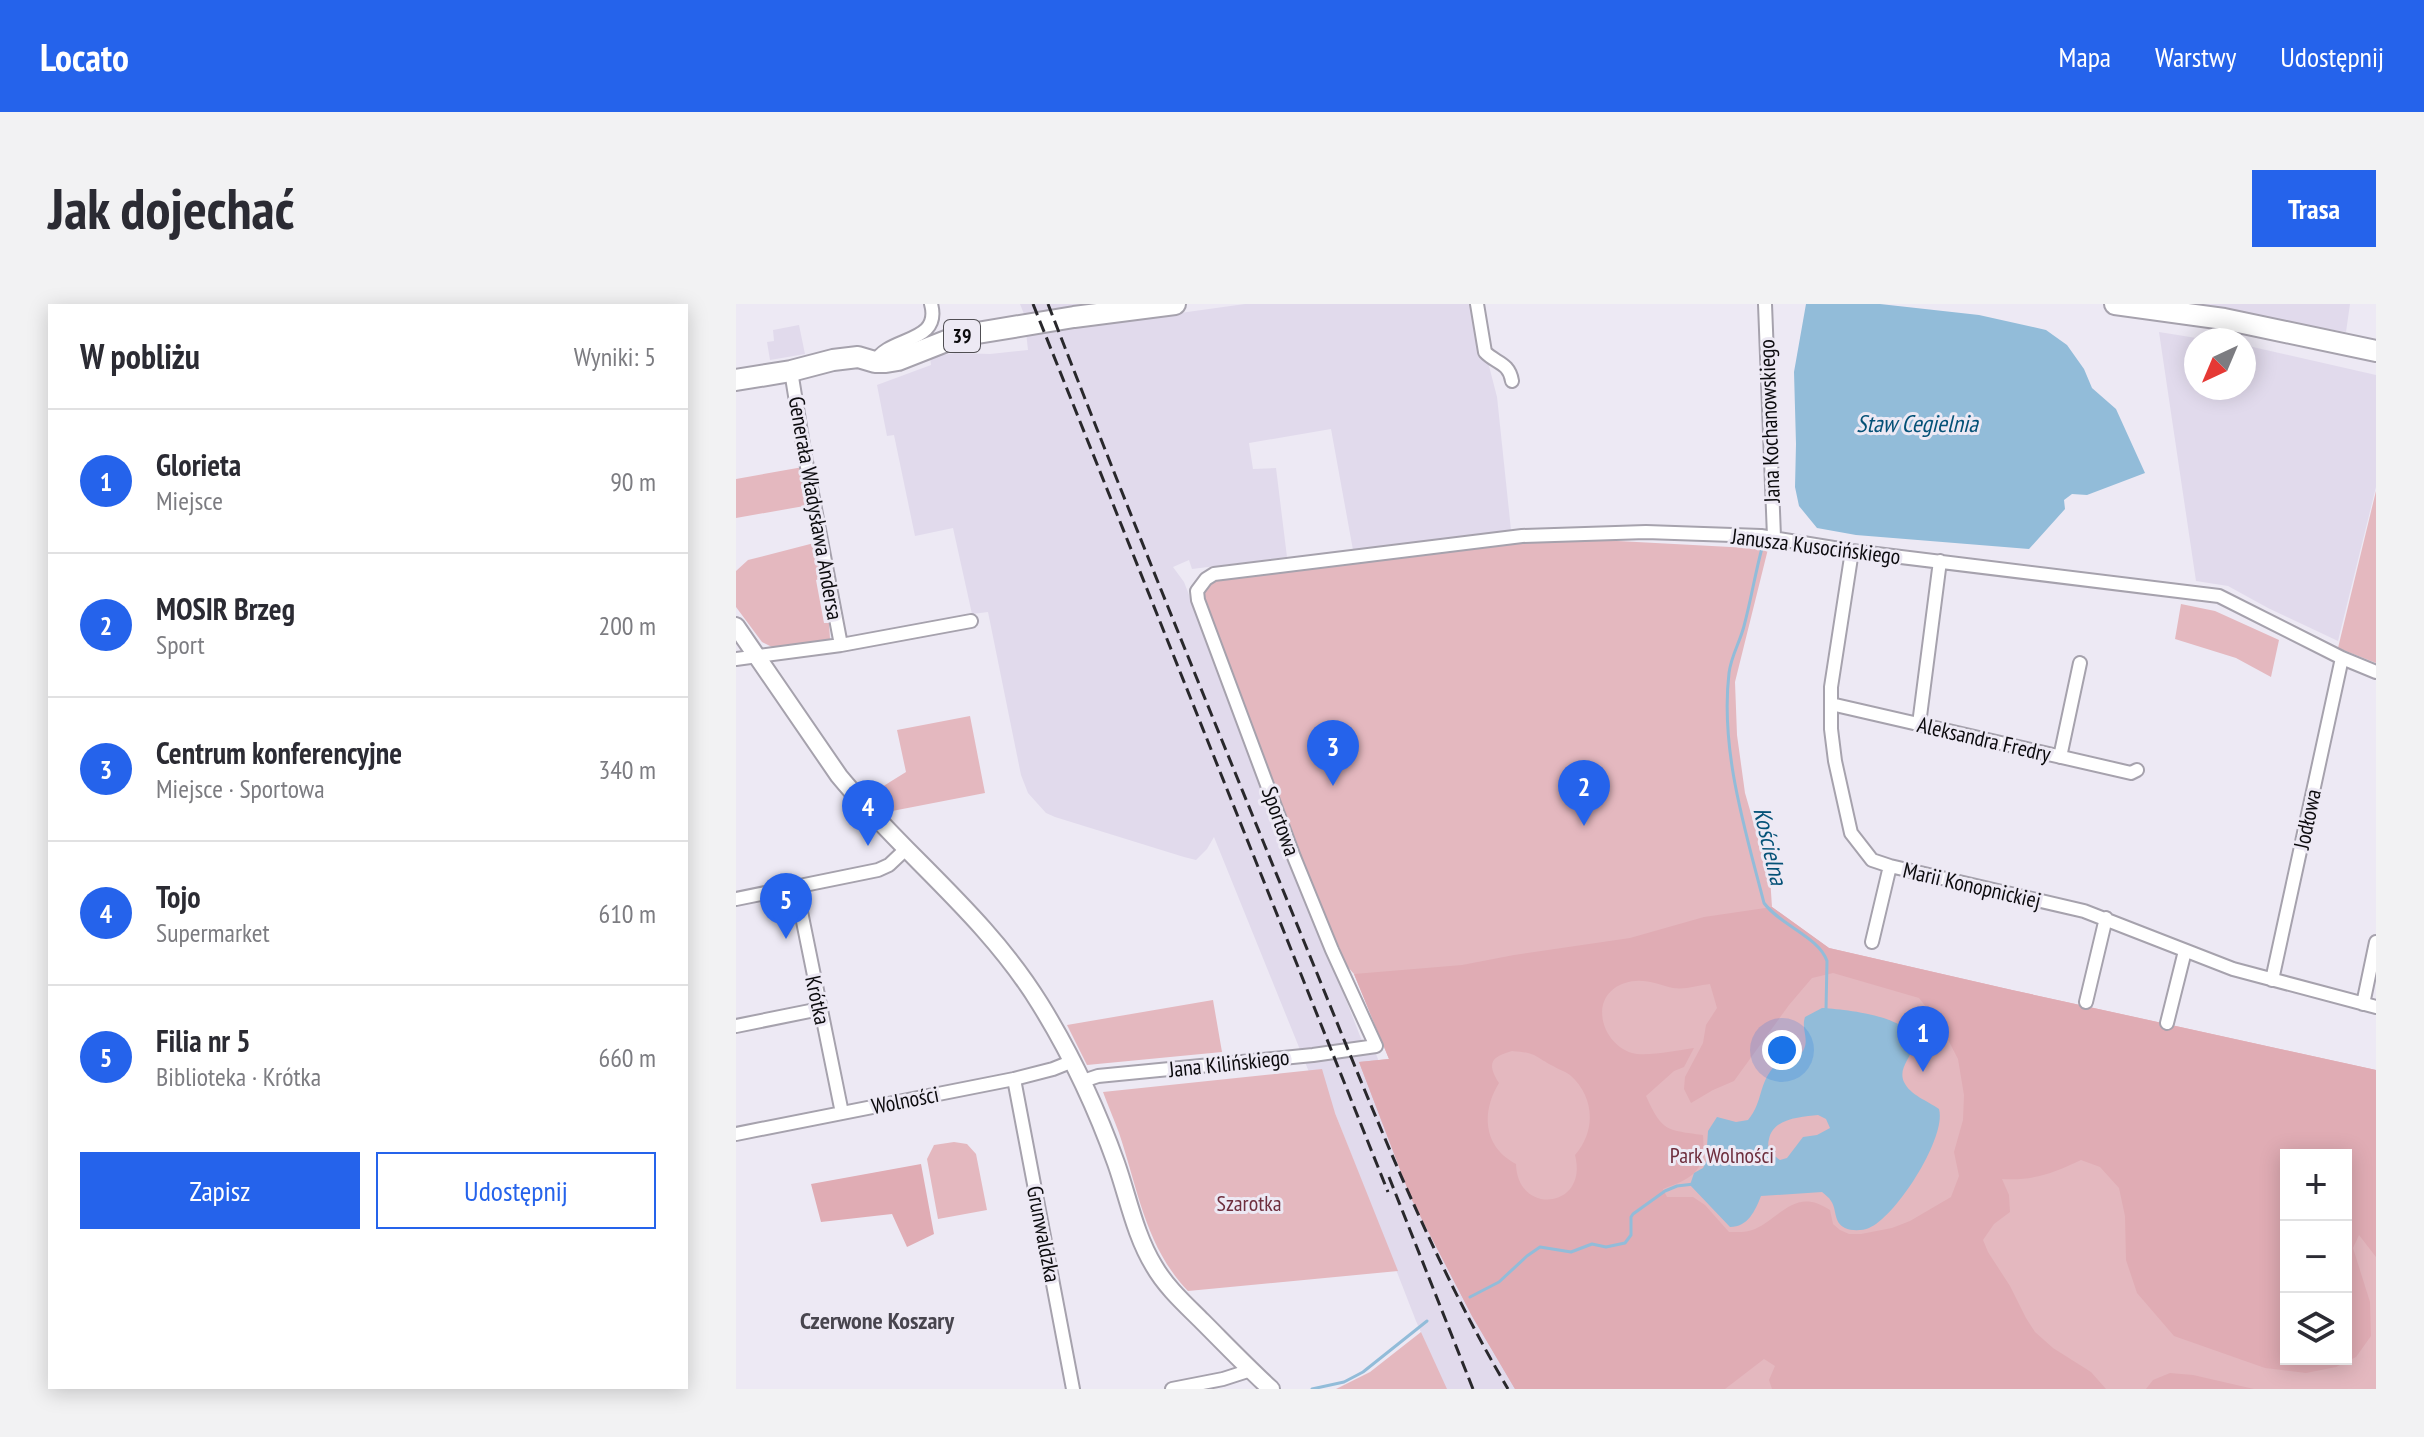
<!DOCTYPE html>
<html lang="pl">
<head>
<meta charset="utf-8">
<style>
  :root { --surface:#fff; --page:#f2f2f3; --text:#2b2b33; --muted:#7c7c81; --line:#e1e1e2; --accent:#2563eb }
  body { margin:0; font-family:"PT Sans Narrow",sans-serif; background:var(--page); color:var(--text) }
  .controls { position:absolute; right:24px; bottom:24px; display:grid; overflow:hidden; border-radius:0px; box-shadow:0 4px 20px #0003 }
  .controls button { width:72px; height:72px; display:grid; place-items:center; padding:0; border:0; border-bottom:2px solid var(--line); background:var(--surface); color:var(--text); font:40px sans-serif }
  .compass { position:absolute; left:1448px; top:24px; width:72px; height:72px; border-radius:50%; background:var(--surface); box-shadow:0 4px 20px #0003; rotate:224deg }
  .you { position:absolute; left:1046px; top:746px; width:28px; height:28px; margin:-20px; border:6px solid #fff; border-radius:50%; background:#1a73e8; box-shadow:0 0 0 12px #1a73e833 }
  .badge { display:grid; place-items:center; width:52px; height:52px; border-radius:50%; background:var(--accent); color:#fff; font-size:26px; font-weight:700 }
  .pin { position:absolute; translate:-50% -66px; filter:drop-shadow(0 2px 4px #0008) }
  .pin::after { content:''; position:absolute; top:42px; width:28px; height:24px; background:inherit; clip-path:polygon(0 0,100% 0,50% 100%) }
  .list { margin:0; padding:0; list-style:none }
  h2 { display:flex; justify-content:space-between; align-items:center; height:104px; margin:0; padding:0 32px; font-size:34px }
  h2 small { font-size:26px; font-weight:400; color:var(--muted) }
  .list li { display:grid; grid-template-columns:52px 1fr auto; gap:24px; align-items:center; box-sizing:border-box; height:144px; padding:0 32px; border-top:2px solid var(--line) }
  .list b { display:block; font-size:30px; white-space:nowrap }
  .list p { margin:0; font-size:26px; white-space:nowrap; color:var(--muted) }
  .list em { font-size:26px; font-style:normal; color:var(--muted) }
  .actions { display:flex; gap:16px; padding:24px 32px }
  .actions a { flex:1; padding:18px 0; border:2px solid var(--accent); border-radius:0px; text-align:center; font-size:28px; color:var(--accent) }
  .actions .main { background:var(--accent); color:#fff }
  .icon { flex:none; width:44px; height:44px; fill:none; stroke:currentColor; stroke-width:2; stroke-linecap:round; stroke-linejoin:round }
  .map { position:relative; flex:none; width:1640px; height:1085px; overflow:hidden; border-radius:0px }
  header { display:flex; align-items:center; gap:48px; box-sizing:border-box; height:112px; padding:0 40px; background:var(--accent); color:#fff }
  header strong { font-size:38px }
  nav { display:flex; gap:44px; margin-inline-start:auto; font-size:28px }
  .intro { display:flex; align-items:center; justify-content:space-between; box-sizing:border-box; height:192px; padding:0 48px }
  h1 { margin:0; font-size:56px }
  .button { padding:20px 36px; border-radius:0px; background:var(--accent); color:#fff; font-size:28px; font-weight:700 }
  main { display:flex; gap:48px; padding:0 48px }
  aside { flex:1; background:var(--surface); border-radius:0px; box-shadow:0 4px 20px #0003 }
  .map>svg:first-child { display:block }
  .built { fill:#e1daec }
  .green { fill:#e4b8bf; fill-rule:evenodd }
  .forest { fill:#e0acb4; fill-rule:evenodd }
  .water { fill:#92bcd9; fill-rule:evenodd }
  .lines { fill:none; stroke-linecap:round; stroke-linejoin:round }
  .stream { stroke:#92bcd9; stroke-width:3 }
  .minor-casing { stroke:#a6a2ad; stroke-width:16 }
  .tertiary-casing { stroke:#a6a2ad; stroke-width:20 }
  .primary-casing { stroke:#a6a2ad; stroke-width:24 }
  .minor { stroke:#fff; stroke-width:12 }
  .tertiary { stroke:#fff; stroke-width:16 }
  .primary { stroke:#fff; stroke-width:20 }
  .rail { stroke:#29282c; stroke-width:3; stroke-dasharray:12 6; stroke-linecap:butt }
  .labels { text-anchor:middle; stroke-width:6; stroke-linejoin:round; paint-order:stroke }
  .shield { fill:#ede9f4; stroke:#504e53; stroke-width:2 }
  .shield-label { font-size:20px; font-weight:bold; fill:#0c0b0e }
  .street-label { font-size:22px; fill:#0c0b0e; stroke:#ede9f4 }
  .park-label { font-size:22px; fill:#6e2e3d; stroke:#ede9f4 }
  .water-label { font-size:24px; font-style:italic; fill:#045177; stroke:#ede9f4 }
  .neighbourhood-label { font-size:24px; font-weight:bold; fill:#48454e; stroke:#ede9f4 }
</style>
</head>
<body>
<header>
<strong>Locato</strong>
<nav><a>Mapa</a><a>Warstwy</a><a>Udostępnij</a></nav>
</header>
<div class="intro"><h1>Jak dojechać</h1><a class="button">Trasa</a></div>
<main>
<aside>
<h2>W pobliżu<small>Wyniki: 5</small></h2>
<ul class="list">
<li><span class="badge">1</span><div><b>Glorieta</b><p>Miejsce</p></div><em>90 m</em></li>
<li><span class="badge">2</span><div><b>MOSIR Brzeg</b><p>Sport</p></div><em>200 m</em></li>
<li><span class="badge">3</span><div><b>Centrum konferencyjne</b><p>Miejsce · Sportowa</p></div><em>340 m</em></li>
<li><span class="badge">4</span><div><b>Tojo</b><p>Supermarket</p></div><em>610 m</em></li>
<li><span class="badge">5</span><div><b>Filia nr 5</b><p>Biblioteka · Krótka</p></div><em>660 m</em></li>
</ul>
<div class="actions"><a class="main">Zapisz</a><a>Udostępnij</a></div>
</aside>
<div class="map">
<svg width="1640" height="1085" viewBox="0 0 1640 1085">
  <rect width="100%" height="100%" fill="#ede9f4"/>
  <path class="built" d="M 284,0 L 348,0 L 336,2 L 343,23 L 509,0 L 737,0 L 761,93 L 775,226 L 617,246 L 595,125 L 513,139 L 517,165 L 540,164 L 551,253 L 456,265 L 453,256 L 437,263 L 448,278 L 631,750 L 640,750 L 694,890 L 796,1085 L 710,1085 L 680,1017 L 599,809 L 590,810 L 478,533 L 471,545 L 460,556 L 448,553 L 319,513 L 310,509 L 292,489 L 285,471 L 252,308 L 236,310 L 217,224 L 179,232 L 158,131 L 151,132 L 141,81 L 195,61 L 194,53 L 219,49 L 254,50 L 292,46 L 288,10 Z
    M 1432,0 L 1614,0 L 1610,28 Z
    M 63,21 L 69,50 L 34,56 L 31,38 L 38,37 L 37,26 Z
    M 1423,28 L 1473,36 L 1460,36 L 1460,84 L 1508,84 L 1508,41 L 1640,71 L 1640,183 L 1602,337 L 1532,304 L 1492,282 L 1460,277 Z"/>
  <path class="green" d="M 67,163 L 74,201 L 0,214 L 0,175 Z
    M 1640,187 L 1640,359 L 1602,344 Z
    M 786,232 L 1032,245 L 999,378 L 1001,431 L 1009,489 L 1029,558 L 1033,558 L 1036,603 L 1093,644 L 1276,686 L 1640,766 L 1640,1085 L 779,1085 L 736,1012 L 675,894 L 623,758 L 653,755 L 618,670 L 596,645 L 461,287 L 470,275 ZM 1550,851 L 1610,851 L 1610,1055 L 1550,1055 Z
    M 82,238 L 87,274 L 80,276 L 88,319 L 93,319 L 94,335 L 38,344 L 26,338 L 0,303 L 0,267 L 12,256 Z
    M 1445,300 L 1479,307 L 1543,336 L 1535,373 L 1500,354 L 1439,335 Z
    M 234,412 L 249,489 L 151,508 L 133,491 L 170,468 L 161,426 Z
    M 477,696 L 486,748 L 351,761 L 331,721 Z
    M 586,765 L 599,809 L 662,967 L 452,987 C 409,942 402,885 383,829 C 378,815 372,802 367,788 Z
    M 218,838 L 231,840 L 240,850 L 251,906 L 202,915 L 191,855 L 198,841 Z
    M 685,1028 L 711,1085 L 600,1085 L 634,1068 Z"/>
  <path class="forest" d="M 1036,603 L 1093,644 L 1276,686 L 1640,766 L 1640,953 L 1623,931 L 1617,944 L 1634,998 L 1635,1032 L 1620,1053 L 1600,1063 L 1570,1069 L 1529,1064 L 1438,1032 L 1401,989 L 1390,956 L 1389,912 L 1383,884 L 1364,863 L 1345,856 C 1318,869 1297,877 1266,875 L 1273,891 L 1274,908 L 1258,920 L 1247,936 L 1252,948 L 1274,982 L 1290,1014 L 1299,1028 L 1317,1044 L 1355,1068 L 1370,1085 L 1036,1085 L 1033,1076 L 1039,1062 L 1028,1055 L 989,1085 L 779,1085 L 736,1012 L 675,894 L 623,758 L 653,755 L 618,670 L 726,661 L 778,651 L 894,634 L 968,613 ZM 1097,669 L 1183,694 L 1205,722 L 1222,755 L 1228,791 L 1227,816 L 1218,848 L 1223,872 L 1215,893 L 1174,917 L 1156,924 L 1125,930 L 1113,930 L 1104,926 L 1097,920 L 1094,906 C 1060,883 1046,912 1019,925 C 1010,929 1002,928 993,928 L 969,901 L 957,893 L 931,893 L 927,885 C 958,874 970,867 967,831 C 931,826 926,828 910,792 L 938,767 L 948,763 L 958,744 C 942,746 910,753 896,749 C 864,739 852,691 889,679 C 906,673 921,680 937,684 C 949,686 963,681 974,680 L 981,704 L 970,721 L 967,739 L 949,773 L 948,785 L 955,799 L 977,786 L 998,777 L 1053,701 L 1076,674 ZM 776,747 C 801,749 796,751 817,762 C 823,766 829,767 834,771 C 859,793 860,827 839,851 C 853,905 781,912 780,860 C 747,843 745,808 763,779 C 751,760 754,753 776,747 ZM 1550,851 L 1610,851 L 1610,1055 L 1550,1055 Z
    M 185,860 L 198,930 L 171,943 L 156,910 L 85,918 L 75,880 Z
    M 1434,1069 L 1457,1071 L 1518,1085 L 1410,1085 L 1417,1076 Z"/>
  <path class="water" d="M 1070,0 L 1144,0 L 1243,11 L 1310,26 L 1331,41 L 1348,65 L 1356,84 L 1380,105 L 1409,169 L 1351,191 L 1336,190 L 1328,196 L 1329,205 L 1293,245 L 1120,231 L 1081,224 L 1063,202 L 1059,183 L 1060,140 L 1058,68 Z
    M 1086,704 C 1105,705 1184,712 1177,743 C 1174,755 1162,765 1168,778 C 1174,791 1192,797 1203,805 C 1211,833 1160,913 1133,924 C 1126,927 1115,927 1109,924 C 1097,918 1101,905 1095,897 C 1093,893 1089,891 1086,888 L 1025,892 C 1019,907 1012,923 994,923 L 954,881 L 958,869 L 967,864 L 970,858 L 972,827 L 981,813 L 1000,818 L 1012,816 C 1028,797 1021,780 1041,759 C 1049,750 1063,757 1068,745 C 1073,734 1065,725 1069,713 ZM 1082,811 L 1090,815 L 1094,824 L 1081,831 L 1067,833 L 1051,854 L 1044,856 C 1036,850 1030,846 1033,835 C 1037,814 1065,813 1082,811 Z"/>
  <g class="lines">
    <path class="stream" d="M 1026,244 C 1019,270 1015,296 1008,322 C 1004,338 995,352 993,369 C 984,446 1009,525 1028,599 C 1044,621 1083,633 1091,657 L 1090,706
      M 734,993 L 763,978 L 791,952 L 804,943 L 835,948 L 856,940 L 870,943 L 889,939 L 895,931 L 895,913 L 897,910 L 929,887 L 941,882 L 958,880
      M 576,1085 L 608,1078 L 627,1068 L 691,1017"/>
    <defs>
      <path id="minor" d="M 741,0 L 749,48 C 759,59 773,58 776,77
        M 1029,0 L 1038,233
        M 139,58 C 152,32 206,40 195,0
        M 55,67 L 68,147 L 105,341
        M 1116,247 L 1095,383 L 1095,425 L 1099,457 L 1115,529 L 1136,556 L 1154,562 L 1348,607 L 1497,665 L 1640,703
        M 0,355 L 105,341 L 235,317
        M 1095,400 L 1395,469 L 1401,466
        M 1183,420 L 1204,257
        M 1324,453 L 1344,359
        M 60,583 L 106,809
        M 0,595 L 142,566 L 153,561 L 171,544
        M 1136,638 L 1154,562
        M 1536,676 L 1606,354
        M 1350,698 L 1370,614
        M 1627,700 L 1640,638
        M 1431,719 L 1449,647
        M 0,722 L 84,705
        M 278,775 L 337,1085
        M 347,777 L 362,772 L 577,751 L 640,742 L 596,646 L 558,553 L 462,296 L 461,287 L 470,275 L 478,270 L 786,232 L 910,228 L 1025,232 L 1116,247 L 1483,292 L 1606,354 L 1640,368
        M 0,830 L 278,775 L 317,765 L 337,757
        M 436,1085 L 487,1075 L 515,1066"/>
      <path id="tertiary" d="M 0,322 L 103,472 C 168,551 250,612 304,700 C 335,750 360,803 380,859 C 392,893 399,931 418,962 C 430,983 449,1000 466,1017 C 489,1040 511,1063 535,1085"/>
      <path id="primary" d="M 1379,0 L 1488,15 L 1640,47
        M 0,76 L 55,67 L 97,56 L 122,53 L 139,58 L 150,58 L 162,56 L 223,32 L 338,13 L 439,0"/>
    </defs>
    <use href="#minor" class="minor-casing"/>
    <use href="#tertiary" class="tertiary-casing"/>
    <use href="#primary" class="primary-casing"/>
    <use href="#minor" class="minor"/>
    <use href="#tertiary" class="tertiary"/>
    <use href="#primary" class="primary"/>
    <path class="rail" d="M 297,0 L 652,888
      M 312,0 C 395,214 482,427 569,640 C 631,791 689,944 772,1085
      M 653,873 L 737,1085"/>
  </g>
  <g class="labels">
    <rect class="shield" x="208" y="16" width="36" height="32" rx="6"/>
    <g class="shield-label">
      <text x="226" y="39">39</text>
    </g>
    <g class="street-label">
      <text transform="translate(1033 117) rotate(-92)" y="8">Jana Kochanowskiego</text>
      <text transform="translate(80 204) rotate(80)" y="8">Generała Władysława Andersa</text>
      <text transform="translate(1080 242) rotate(7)" y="8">Janusza Kusocińskiego</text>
      <text transform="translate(1248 435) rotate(13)" y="8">Aleksandra Fredry</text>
      <text transform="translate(1571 515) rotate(-78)" y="8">Jodłowa</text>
      <text transform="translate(545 517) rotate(70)" y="8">Sportowa</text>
      <text transform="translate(1236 581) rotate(13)" y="8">Marii Konopnickiej</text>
      <text transform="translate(82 696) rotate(78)" y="8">Krótka</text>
      <text transform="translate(493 759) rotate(-6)" y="8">Jana Kilińskiego</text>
      <text transform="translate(169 796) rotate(-11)" y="8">Wolności</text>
      <text transform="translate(308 930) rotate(79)" y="8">Grunwaldzka</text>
    </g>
    <g class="park-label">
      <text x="986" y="859">Park Wolności</text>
      <text x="513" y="907">Szarotka</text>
    </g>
    <g class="water-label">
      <text x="1181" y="128">Staw Cegielnia</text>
      <text transform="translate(1034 542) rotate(77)" y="8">Kościelna</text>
    </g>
    <g class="neighbourhood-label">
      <text x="141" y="1025">Czerwone Koszary</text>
    </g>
  </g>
</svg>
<div class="controls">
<button>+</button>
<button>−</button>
<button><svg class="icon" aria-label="layers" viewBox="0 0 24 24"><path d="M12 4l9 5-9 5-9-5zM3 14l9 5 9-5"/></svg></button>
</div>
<svg class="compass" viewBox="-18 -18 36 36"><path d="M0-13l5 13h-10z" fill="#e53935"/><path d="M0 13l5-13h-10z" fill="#7c7c81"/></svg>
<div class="you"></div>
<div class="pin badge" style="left:1187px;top:768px">1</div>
<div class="pin badge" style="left:848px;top:522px">2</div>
<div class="pin badge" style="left:597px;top:482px">3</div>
<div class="pin badge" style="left:132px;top:542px">4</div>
<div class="pin badge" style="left:50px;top:635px">5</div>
</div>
</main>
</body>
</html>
